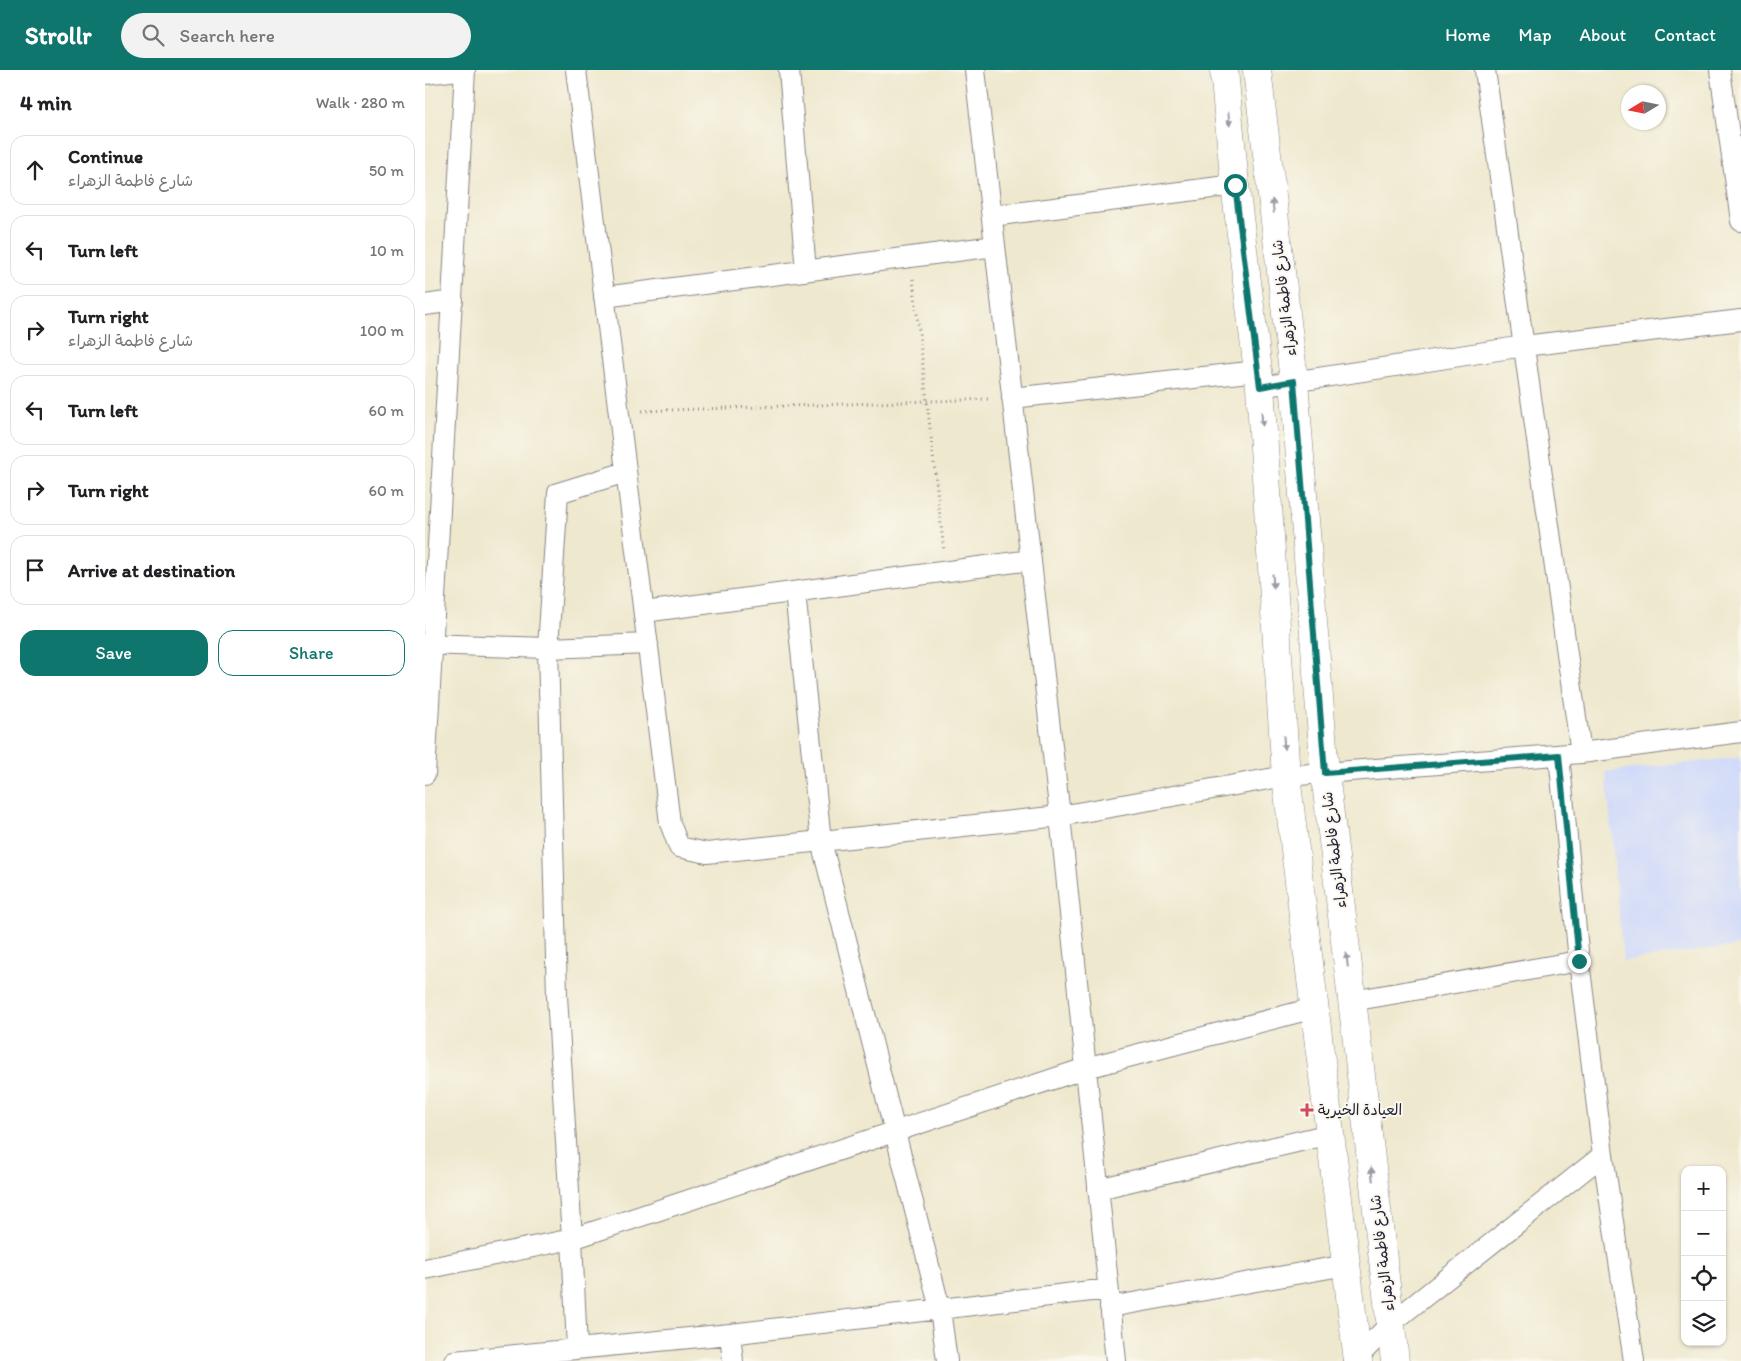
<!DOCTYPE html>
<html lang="en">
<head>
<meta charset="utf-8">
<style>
  :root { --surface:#fff; --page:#f2f2f2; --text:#202124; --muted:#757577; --line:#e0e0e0; --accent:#0f766e }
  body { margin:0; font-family:Itim,"Playpen Sans Arabic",sans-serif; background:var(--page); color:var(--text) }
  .controls { position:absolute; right:15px; bottom:15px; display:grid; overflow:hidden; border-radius:10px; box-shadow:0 1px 4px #0004 }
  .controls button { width:45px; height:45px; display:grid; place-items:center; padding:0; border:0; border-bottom:1px solid var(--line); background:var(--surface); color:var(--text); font:25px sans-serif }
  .compass { position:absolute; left:1196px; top:15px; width:45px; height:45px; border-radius:50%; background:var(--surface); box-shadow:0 1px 4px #0004; rotate:260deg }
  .stop { position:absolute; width:15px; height:15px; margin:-11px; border:4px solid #0f766e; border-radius:50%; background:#fff }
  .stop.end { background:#0f766e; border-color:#fff; box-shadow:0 1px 5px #0008 }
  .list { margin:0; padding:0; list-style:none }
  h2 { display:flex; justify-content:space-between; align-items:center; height:65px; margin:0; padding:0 20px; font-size:21px }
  h2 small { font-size:16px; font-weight:400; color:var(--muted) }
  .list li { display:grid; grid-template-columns:32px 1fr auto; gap:15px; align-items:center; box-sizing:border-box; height:70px; margin:0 10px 10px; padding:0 10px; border:1px solid var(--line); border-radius:15px }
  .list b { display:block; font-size:19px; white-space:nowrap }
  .list p { margin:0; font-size:16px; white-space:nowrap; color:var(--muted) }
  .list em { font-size:16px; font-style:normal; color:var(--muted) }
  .actions { display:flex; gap:10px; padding:15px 20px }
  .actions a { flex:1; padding:11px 0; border:1px solid var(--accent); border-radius:15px; text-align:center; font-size:18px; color:var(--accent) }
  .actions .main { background:var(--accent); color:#fff }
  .icon { flex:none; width:28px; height:28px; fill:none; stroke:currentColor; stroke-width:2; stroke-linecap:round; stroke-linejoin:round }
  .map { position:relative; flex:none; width:1316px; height:1291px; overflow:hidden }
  header { display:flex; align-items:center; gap:30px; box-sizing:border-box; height:70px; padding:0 25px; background:var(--accent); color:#fff }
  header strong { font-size:24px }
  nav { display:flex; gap:28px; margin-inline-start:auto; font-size:18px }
  .search { width:350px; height:45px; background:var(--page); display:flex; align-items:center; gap:12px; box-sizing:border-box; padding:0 18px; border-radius:28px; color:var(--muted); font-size:19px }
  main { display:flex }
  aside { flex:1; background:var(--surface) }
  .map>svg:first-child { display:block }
  .built { fill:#d0daf9 }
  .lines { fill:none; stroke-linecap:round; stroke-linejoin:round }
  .minor-casing { stroke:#888584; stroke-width:22 }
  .secondary-casing { stroke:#888584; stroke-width:29 }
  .path { stroke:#888584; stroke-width:3; stroke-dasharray:1 4; stroke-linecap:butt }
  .minor { stroke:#fff; stroke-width:20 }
  .secondary { stroke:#fff; stroke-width:28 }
  .oneway { fill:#9c9ca7 }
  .route { stroke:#0f766e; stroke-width:6 }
  .poi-dot { fill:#d1495b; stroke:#fbf7ec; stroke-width:2 }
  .labels { text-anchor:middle; stroke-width:4; stroke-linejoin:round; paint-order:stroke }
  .street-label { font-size:15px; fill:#22223b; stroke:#fbf7ec }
  .poi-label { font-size:15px; fill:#22223b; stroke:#fbf7ec; text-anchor:start }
</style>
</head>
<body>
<header>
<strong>Strollr</strong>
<div class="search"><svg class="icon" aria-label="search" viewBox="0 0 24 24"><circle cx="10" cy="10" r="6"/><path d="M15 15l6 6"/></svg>Search here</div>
<nav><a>Home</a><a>Map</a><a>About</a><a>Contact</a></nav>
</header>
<main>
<aside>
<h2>4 min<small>Walk · 280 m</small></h2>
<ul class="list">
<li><svg class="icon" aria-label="ahead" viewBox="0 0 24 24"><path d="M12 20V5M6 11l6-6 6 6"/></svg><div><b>Continue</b><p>شارع فاطمة الزهراء</p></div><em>50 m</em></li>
<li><svg class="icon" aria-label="left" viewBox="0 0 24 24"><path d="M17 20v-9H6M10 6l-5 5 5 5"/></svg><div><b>Turn left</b></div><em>10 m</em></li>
<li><svg class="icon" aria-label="right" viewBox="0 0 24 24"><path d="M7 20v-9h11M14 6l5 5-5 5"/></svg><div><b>Turn right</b><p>شارع فاطمة الزهراء</p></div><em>100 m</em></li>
<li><svg class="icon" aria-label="left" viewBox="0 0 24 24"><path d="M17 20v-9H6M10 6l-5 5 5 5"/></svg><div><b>Turn left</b></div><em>60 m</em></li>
<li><svg class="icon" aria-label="right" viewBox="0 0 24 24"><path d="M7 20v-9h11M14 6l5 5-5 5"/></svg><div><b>Turn right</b></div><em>60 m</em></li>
<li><svg class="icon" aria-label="arrive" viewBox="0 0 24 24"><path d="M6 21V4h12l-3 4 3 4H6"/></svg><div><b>Arrive at destination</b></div></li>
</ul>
<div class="actions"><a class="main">Save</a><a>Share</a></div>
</aside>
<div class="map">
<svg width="1316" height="1291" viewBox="0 0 1316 1291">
  <rect width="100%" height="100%" fill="#fbf7ec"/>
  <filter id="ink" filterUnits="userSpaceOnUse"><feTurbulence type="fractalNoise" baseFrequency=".02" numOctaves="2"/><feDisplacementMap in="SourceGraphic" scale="10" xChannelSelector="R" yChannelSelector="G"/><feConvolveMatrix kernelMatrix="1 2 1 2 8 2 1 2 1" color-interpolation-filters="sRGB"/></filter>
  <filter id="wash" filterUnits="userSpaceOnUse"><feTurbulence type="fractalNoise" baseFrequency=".0096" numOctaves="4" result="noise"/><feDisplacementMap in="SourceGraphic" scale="20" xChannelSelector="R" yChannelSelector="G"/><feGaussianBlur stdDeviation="1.12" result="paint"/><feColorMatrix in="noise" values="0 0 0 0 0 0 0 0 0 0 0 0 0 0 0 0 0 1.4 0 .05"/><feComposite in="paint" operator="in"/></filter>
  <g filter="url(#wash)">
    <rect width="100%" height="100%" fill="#eee8ce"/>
    <path class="built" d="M 1316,687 L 1316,875 L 1198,891 L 1181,702 Z"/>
  </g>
  <g filter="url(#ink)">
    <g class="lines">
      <defs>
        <path id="minor" d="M 151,0 L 245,753 L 254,777 L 282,783 L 635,746 L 861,706 L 1156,683 L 1316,662
          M 364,0 L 381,201
          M 550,0 L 635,746 L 691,1291
          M 1060,0 L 1156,683
          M 1295,0 L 1316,151
          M 0,4 L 33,0
          M 567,146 L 810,115
          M 179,227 L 570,176
          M 0,235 L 28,231
          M 835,317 L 1099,276 L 1316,250
          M 587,328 L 833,301
          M 370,522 L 396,771 L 515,1239 L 522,1291
          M 219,542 L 606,490
          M 0,574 L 123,578 L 223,574
          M 1134,685 L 1154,891 L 1178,1085 L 1209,1291
          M 0,704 L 40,0
          M 927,931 L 1154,891
          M 673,1119 L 905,1064
          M 0,1199 L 147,1169 L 661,998 L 889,938
          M 685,1237 L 921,1195
          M 305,1264 L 308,1291
          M 152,1279 L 147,1169 L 132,926 L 123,578 L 133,423 L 201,402
          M 29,1291 L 305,1264 L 683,1219
          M 929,1291 L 965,1254 L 1178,1085"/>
        <path id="secondary" d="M 799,0 L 810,115 L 835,317 L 861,706 L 933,1291
          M 832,0 L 869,311 L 900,703 L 970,1291"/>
      </defs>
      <use href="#minor" class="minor-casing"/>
      <use href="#secondary" class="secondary-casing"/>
      <path class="path" d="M 488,209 L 519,481
        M 217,341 L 565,329"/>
      <use href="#minor" class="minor"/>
      <use href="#secondary" class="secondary"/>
    </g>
    <defs><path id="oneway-solid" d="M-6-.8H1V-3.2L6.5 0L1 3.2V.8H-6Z" transform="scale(1.25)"/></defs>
    <g class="oneway">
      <use href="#oneway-solid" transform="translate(804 49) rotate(84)"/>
      <use href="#oneway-solid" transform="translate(848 136) rotate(-97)"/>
      <use href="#oneway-solid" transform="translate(837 349) rotate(86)"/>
      <use href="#oneway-solid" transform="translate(848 511) rotate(86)"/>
      <use href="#oneway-solid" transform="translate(859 673) rotate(86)"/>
      <use href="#oneway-solid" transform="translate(922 890) rotate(-97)"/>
      <use href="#oneway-solid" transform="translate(947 1104) rotate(-97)"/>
    </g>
  </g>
  <g class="lines" filter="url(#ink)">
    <path class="route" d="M 810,115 L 835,317 L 869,311 L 900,703 L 1134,685 L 1154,891"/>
  </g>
  <path class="poi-dot" d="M879.5 1032.5h5v5h5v5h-5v5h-5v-5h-5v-5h5z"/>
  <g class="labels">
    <g class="street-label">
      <text transform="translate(859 228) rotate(-97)" y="5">شارع فاطمة الزهراء</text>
      <text transform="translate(909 780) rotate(-97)" y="5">شارع فاطمة الزهراء</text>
      <text transform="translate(957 1183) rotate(-97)" y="5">شارع فاطمة الزهراء</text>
    </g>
    <g class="poi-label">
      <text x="893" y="1045">العيادة الخيرية</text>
    </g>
  </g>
</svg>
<div class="controls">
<button>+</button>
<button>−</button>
<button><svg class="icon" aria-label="locate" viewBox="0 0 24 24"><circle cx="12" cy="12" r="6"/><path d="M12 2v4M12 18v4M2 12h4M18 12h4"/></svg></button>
<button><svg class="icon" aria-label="layers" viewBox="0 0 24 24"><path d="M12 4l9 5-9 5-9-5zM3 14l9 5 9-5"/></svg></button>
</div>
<svg class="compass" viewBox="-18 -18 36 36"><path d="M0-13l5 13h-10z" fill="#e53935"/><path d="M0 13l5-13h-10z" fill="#757577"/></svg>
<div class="stop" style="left:810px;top:115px"></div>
<div class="stop end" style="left:1154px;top:891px"></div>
</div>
</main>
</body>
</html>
